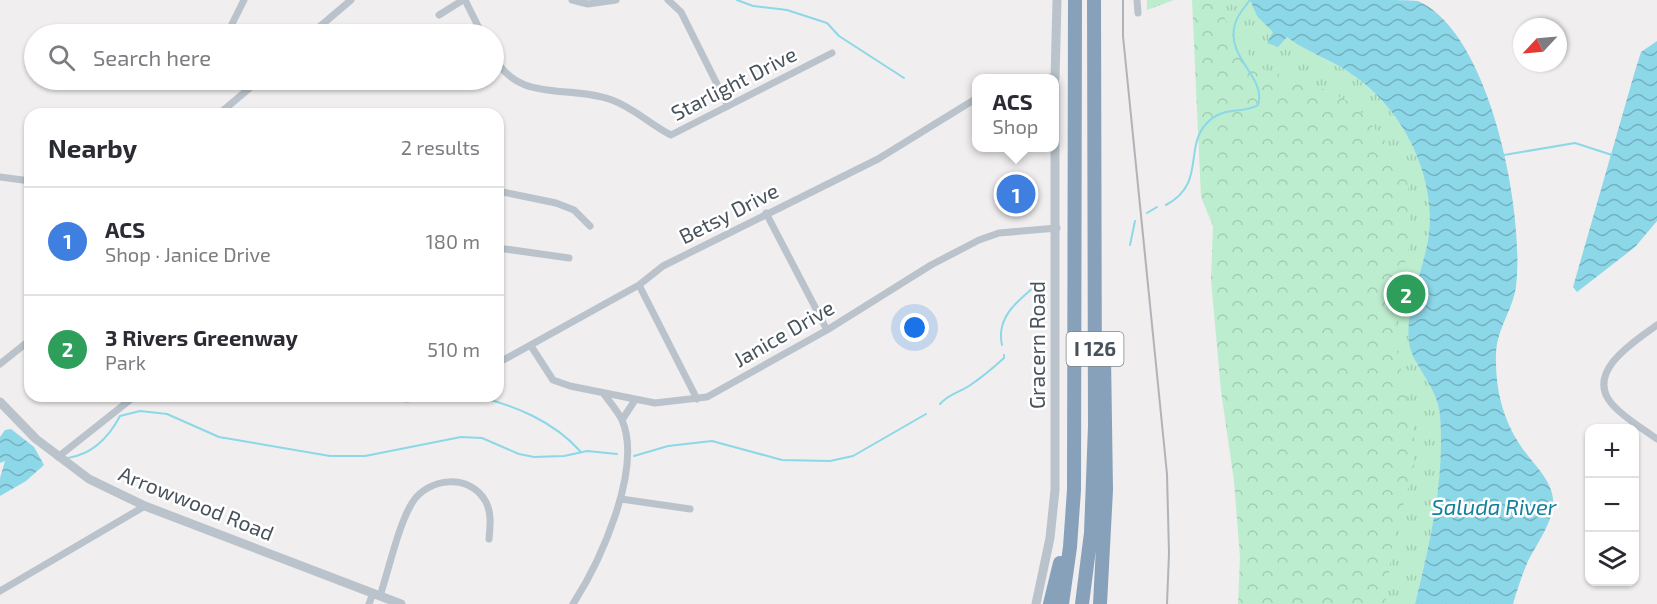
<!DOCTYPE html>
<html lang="en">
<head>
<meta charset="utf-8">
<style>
  :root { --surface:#fff; --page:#f7f7f7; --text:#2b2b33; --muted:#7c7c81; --line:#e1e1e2; --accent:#0b8043 }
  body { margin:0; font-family:"Exo 2",sans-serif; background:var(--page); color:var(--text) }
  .controls { position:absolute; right:18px; bottom:18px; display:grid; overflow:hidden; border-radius:12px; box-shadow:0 2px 4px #0004 }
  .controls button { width:54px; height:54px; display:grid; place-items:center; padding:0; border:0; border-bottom:2px solid var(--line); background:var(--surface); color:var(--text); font:30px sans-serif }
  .compass { position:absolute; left:1513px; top:18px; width:54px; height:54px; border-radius:50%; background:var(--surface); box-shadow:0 2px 4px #0004; rotate:244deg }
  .you { position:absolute; left:915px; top:328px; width:21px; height:21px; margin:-15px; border:4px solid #fff; border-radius:50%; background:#1a73e8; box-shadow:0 0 0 9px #1a73e833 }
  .badge { display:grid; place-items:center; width:39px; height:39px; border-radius:50%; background:var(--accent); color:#fff; font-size:20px; font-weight:700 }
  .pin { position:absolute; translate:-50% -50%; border:3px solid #fff; box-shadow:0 2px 6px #0006 }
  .popup { position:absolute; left:972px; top:74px; width:87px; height:78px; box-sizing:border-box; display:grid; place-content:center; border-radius:12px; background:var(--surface); filter:drop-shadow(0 2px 4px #0005); font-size:20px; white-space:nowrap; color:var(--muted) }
  .popup b { font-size:22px; color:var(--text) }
  .popup::after { content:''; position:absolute; left:50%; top:100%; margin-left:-12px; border:12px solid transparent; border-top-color:var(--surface) }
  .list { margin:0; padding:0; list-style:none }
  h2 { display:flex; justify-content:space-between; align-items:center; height:78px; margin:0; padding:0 24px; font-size:26px }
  h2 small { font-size:20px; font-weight:400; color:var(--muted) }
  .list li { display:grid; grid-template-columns:39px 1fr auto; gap:18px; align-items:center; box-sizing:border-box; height:108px; padding:0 24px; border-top:2px solid var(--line) }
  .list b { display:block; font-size:22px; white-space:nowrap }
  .list p { margin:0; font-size:20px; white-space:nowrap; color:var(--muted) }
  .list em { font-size:20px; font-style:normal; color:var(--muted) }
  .icon { flex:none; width:33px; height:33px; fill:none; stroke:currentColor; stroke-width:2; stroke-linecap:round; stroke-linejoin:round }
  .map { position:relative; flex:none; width:1657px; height:604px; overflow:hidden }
  .search { position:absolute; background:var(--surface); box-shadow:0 2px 4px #0004; left:24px; top:24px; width:480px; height:66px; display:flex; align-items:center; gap:15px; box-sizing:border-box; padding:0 21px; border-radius:33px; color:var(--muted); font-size:22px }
  .panel { position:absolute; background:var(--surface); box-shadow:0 2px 4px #0004; left:24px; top:108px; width:480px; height:294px; border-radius:18px }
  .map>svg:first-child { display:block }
  .forest { fill:url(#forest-crowns) }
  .park { fill:url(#park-tufts) }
  .water { fill:url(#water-waves) }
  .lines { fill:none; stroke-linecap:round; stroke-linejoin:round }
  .stream { stroke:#8cd7e8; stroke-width:2 }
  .minor { stroke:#bac3cb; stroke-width:7 }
  .tertiary { stroke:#bac3cb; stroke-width:9 }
  .motorway { stroke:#87a1bb; stroke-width:14 }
  .rail { stroke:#b0b3b8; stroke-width:2 }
  .labels { text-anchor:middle; stroke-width:5; stroke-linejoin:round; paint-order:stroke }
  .shield { fill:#fff; stroke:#7e868c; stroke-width:1.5 }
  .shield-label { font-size:20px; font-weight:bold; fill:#47525b }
  .street-label { font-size:21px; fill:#47525b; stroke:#fff }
  .water-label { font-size:22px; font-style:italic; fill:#11819c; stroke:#fff }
</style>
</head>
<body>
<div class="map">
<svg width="1657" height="604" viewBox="0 0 1657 604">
  <defs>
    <pattern id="forest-crowns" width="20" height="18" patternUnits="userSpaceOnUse" patternTransform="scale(1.5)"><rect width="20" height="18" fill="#bdedcf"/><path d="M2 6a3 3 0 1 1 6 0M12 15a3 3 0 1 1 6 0" fill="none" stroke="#a4cdb4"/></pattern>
    <pattern id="park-tufts" width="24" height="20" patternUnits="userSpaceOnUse" patternTransform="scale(1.5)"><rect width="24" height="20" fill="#bdedcf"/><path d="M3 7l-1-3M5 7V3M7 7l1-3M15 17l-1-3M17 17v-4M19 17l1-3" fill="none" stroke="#a4cdb4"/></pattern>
    <pattern id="water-waves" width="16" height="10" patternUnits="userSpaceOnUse" patternTransform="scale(1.5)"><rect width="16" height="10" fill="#8cd7e8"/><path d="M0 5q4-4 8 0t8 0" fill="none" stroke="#74b1bf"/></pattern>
  </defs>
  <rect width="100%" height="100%" fill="#f0eeee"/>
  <path class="forest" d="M 1192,0 L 1250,0 L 1251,4 L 1409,137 L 1416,361 L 1415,604 L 1238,604 L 1240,557 L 1234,481 L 1221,391 L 1211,280 L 1213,226 L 1201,197 Z"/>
  <path class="park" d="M 1147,0 L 1174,0 L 1147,10 Z
    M 1221,0 L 1250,0 L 1257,16 L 1273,32 L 1268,43 L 1287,37 C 1306,52 1329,59 1350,73 C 1403,108 1438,176 1428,240 C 1423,274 1405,307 1409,342 C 1411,364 1438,386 1440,416 C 1446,481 1430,542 1415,604 L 1385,604 L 1392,547 L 1414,466 L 1414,426 L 1394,338 L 1394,306 L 1411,240 L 1408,185 L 1396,154 L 1355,105 L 1326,90 L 1257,67 L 1225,19 Z"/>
  <path class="water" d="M 1250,0 C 1294,0 1338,0 1382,0 C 1392,0 1409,0 1418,1 C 1491,33 1525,215 1516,286 C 1513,310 1497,328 1496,354 C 1495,387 1502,418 1520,445 C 1531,462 1551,478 1553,499 C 1555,520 1537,543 1528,561 C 1522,575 1517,590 1513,604 L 1415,604 C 1430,542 1445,481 1440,416 C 1438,386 1411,364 1409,342 C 1405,307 1422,275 1428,240 C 1438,177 1403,108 1350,73 C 1330,59 1306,52 1287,37 L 1278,47 L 1267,43 L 1273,32 L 1257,16 Z
    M 1657,41 L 1657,221 L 1635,247 L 1577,292 L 1573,287 L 1635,71 L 1641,52 Z
    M 11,429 L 34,447 L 44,465 L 26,481 L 0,496 L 0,478 L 5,461 L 0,463 L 0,437 L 5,430 Z"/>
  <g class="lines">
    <path class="stream" d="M 737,0 L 753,6 L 787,10 L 827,23 L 839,36 L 904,78
      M 1504,155 L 1575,143 L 1612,155
      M 1166,205 C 1206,184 1184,148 1206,124 C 1223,105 1241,115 1258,105 C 1267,77 1225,58 1235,24 C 1237,15 1244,8 1250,0
      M 1147,213 L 1157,207
      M 1130,245 L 1135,221
      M 1002,345 C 996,319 1015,303 1033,288 L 1045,289
      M 476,396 C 516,406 553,421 580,451
      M 940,404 C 949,394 958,393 969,386 C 981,378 993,368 1004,358 L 1004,355
      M 634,456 L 668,446 L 712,441 L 782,460 L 830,461 L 853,456 L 926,414
      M 68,458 C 93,454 109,437 120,416 L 140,411 L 167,414 L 219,437 L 330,456 L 365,456 L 461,437 L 482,438 L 519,454 L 534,457 L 564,456 L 587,451 L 617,454"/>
    <path class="minor" d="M 465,0 L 482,34
      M 572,0 L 588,4 L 616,0
      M 668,0 L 681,12 L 728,106
      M 1137,0 L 1138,13
      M 439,15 L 463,0
      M 227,34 L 244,0
      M 311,34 L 351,0
      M 494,56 C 518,104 569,84 612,100 C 634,108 651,125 671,135 L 832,53
      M 1042,79 L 1055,76
      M 219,114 L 259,80
      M 0,177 L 30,181
      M 498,191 L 556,203 L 574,210 L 590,226
      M 766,213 L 827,330
      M 498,248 L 569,258
      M 639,285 L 697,399
      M 1657,325 C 1635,341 1584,372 1612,404 C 1624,418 1642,428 1657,439
      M 531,346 L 553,380 L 570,386 L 655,403 L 707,397 L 827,330 L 931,265 L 979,240 L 999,233 L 1057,228
      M 498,363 L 639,285 L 663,266 L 878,159 L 977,98
      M 0,364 L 30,340
      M 395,396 L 406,399 L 432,396
      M 622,420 L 635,400
      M 58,457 L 135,396
      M 621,499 L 690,509
      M 0,591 L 145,506
      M 380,596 C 389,569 398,526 412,503 C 428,477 471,473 486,502 C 492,514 490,527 489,539
      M 369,604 L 373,593
      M 573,604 C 600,562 643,469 622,420 C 617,410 609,401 603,393"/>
    <path class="tertiary" d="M 1055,79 L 1057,0
      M 0,402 L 36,439 L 89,479 L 145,506 L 401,604
      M 1036,604 L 1050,538 L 1055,490 L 1055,84"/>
    <path class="motorway" d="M 1050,604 L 1060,563
      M 1062,604 L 1070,547 L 1074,490 L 1075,0
      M 1082,604 L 1091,533 L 1095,426 L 1094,0
      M 1100,604 L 1106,490 L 1104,356"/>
    <path class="rail" d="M 1123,0 L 1123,36 L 1167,474 L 1169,553 L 1167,604"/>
  </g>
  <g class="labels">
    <rect class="shield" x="1066.5" y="332" width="57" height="34" rx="4.5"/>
    <g class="shield-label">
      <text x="1095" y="356">I 126</text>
    </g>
    <g class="street-label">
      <text transform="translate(734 84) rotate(-27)" y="7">Starlight Drive</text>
      <text transform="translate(729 214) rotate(-27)" y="7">Betsy Drive</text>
      <text transform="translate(784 334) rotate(-30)" y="7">Janice Drive</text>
      <text transform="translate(1038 345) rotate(-90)" y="7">Gracern Road</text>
      <text transform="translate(196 504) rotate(22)" y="7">Arrowwood Road</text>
    </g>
    <g class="water-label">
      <text x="1494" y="515">Saluda River</text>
    </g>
  </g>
</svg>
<div class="controls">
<button>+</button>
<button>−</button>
<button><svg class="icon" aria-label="layers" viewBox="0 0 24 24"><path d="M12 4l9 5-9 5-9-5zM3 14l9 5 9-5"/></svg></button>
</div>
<svg class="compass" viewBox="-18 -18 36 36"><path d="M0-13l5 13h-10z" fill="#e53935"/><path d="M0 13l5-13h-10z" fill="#7c7c81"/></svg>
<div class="you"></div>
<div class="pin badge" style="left:1016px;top:194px;background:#3f7fe0">1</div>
<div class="popup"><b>ACS</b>Shop</div>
<div class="pin badge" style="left:1406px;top:294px;background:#2e9e5b">2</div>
<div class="search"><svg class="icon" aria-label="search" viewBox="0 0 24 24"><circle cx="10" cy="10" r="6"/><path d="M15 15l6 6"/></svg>Search here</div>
<section class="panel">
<h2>Nearby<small>2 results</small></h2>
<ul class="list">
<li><span class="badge" style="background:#3f7fe0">1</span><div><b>ACS</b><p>Shop · Janice Drive</p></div><em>180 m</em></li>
<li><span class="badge" style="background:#2e9e5b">2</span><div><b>3 Rivers Greenway</b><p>Park</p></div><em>510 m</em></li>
</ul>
</section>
</div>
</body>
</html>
